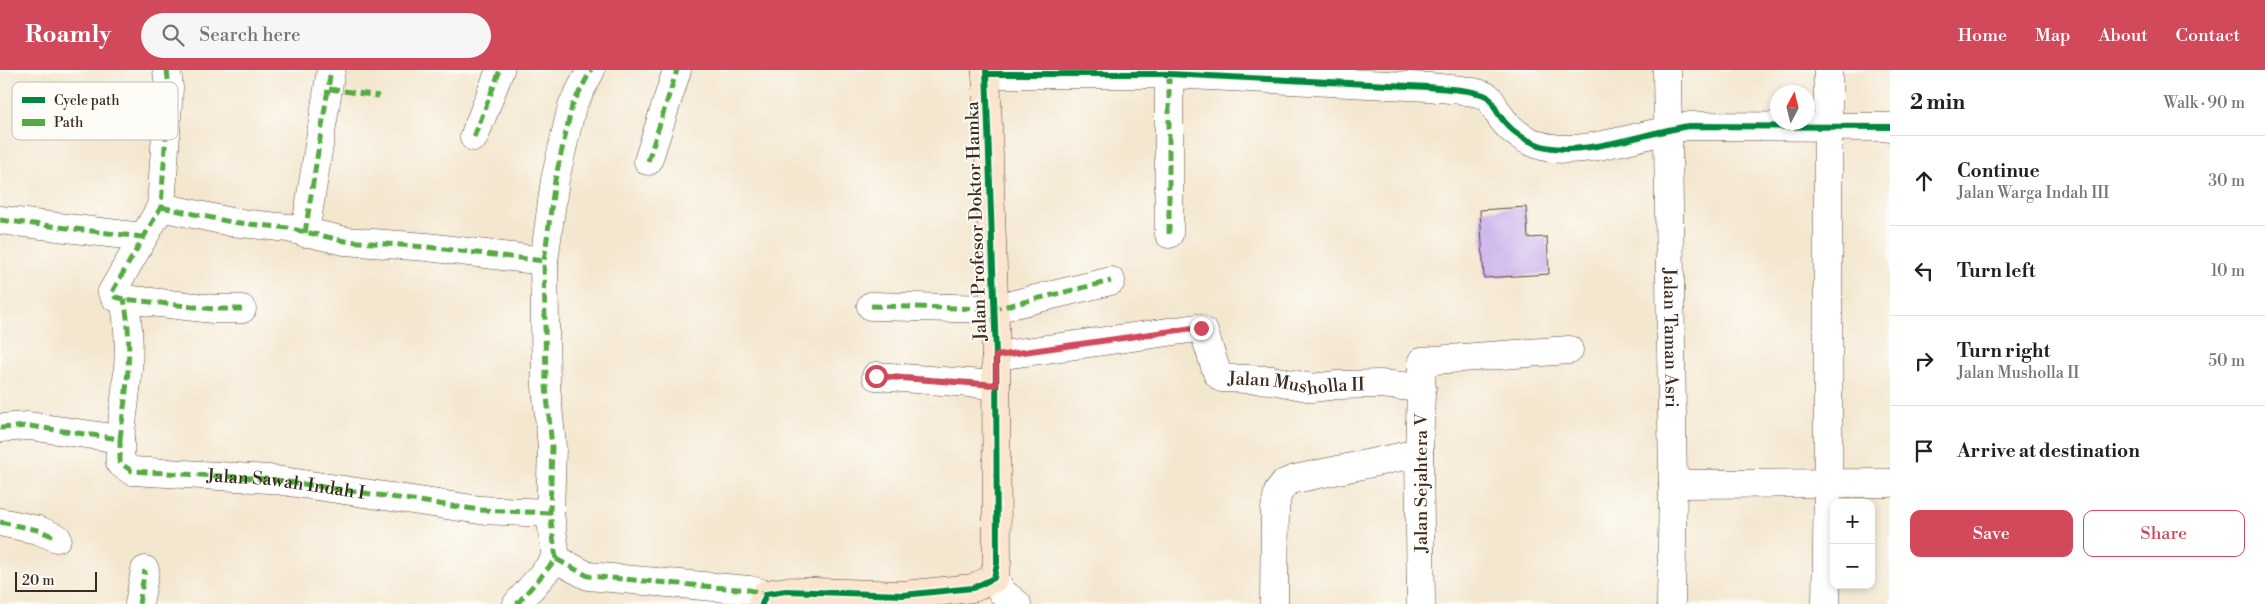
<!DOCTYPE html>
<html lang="en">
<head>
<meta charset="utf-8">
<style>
  :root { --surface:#fff; --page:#f6f6f6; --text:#202124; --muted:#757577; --line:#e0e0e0; --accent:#d1495b }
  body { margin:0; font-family:"Libre Bodoni",serif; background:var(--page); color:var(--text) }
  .controls { position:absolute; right:15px; bottom:15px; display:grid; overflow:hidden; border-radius:10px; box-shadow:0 2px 8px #0003 }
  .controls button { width:45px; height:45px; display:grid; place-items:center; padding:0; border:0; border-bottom:1px solid var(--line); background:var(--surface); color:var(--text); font:25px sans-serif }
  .compass { position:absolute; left:1770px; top:15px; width:45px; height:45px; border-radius:50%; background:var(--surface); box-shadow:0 2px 8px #0003; rotate:7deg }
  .scale { position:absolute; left:15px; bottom:12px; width:82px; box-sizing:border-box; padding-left:5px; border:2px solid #3b2a1e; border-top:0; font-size:14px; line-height:18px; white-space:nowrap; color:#3b2a1e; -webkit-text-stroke:4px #fdfcf7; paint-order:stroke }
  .stop { position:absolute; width:15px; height:15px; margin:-11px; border:4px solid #d1495b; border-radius:50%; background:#fff }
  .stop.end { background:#d1495b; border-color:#fff; box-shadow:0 1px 5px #0008 }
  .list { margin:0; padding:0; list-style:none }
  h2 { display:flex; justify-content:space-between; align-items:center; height:65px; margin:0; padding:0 20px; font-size:21px }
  h2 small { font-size:16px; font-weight:400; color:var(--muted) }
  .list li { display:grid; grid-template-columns:32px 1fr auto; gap:15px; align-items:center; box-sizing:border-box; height:90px; padding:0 20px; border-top:1px solid var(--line) }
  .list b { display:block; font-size:19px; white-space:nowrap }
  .list p { margin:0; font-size:16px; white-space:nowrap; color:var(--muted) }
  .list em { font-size:16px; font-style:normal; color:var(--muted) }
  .actions { display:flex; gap:10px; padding:15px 20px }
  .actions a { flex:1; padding:11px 0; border:1px solid var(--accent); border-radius:10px; text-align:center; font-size:18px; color:var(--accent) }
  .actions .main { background:var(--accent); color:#fff }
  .icon { flex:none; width:28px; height:28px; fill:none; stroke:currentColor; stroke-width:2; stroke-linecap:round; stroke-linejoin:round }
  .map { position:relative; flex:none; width:1890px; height:534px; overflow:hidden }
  header { display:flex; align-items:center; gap:30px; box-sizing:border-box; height:70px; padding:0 25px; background:var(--accent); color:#fff }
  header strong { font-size:24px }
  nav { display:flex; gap:28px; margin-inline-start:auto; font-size:18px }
  .search { width:350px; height:45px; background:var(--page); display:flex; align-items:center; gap:12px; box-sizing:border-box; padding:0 18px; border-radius:28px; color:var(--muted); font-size:19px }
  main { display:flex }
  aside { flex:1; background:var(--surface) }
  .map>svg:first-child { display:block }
  .building { fill:#c8acea }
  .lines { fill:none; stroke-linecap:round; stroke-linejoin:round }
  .street-casing { stroke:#574639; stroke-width:29 }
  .secondary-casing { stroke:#574639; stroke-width:29 }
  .street { stroke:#fff; stroke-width:28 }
  .secondary { stroke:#fce5cf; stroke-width:28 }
  .quiet { stroke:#55ab43; stroke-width:5; stroke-dasharray:10 5; stroke-linecap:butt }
  .cycleway-casing { stroke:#fdfcf7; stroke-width:9 }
  .cycleway { stroke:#00873e; stroke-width:6 }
  .route { stroke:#d1495b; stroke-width:6 }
  .labels { text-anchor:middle; stroke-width:4; stroke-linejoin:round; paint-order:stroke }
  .street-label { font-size:18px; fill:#3b2a1e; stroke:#fdfcf7 }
  .key { fill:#fdfcf7; stroke:#c3bdb6; stroke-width:1 }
  .key-label { font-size:14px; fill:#3b2a1e }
</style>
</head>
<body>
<header>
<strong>Roamly</strong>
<div class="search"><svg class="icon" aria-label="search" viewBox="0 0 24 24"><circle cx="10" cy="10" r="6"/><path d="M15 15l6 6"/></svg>Search here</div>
<nav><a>Home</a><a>Map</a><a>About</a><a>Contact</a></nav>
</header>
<main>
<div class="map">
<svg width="1890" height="534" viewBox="0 0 1890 534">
  <rect width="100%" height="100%" fill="#fdfcf7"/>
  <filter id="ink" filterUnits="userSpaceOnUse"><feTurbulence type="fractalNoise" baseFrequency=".02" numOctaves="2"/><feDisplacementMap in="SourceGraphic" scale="10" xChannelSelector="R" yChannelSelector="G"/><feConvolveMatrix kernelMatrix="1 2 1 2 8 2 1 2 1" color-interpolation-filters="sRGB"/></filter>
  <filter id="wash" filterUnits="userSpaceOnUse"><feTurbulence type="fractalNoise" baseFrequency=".0096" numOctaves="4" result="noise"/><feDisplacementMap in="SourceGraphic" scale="20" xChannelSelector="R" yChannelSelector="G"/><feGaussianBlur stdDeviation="1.12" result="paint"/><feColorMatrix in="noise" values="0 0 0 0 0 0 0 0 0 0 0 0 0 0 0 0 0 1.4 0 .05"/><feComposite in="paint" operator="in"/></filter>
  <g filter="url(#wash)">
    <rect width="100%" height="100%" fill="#f4e7d0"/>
    <g id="blocks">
      <path class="building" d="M 1526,137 L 1528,168 L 1547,167 L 1549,204 L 1484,208 L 1480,140 Z"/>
    </g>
  </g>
  <g filter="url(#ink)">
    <use href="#blocks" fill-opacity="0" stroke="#574639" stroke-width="1"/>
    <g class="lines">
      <defs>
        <g id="street">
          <path d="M 167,0 L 169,18 L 161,137 L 112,222 L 115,227 L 124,229 L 213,239 L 242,239"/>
          <path id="s1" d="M 1667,0 L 1673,414 L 1671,534"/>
          <path d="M 986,4 L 1169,4 L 1428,17 C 1444,19 1474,19 1488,27 C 1492,30 1495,39 1498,43 C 1508,59 1522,69 1539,75 C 1579,89 1647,62 1689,56 L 1890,57"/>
          <path d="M 474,67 L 500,0"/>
          <path d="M 648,91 L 677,0"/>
          <path d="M 161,137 L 231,152 L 288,158 L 345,171 L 427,177 L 544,191"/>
          <path d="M 0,150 L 142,167"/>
          <path d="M 305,163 L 331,0"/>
          <path d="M 1169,164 L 1169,4"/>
          <path d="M 871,236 L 994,239 L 1111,211"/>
          <path id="s2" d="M 996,286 L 1197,258 L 1204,262 L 1217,303 L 1222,308 L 1272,310 L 1312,318 L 1337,315 L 1380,314 L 1422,318"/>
          <path d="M 876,306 L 996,315"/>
          <path d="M 0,358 L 29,356 L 120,369 L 120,393 L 132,401 L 269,409 L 480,440 L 550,443"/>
          <path d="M 120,369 C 126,319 134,279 124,229"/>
          <path d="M 1673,414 L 1890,413"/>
          <path d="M 0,452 L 38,460 L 57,468"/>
          <path d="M 556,489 L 550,443 L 552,377 L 546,316 L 544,191 L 555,110 L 572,36 L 591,0"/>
          <path d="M 556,489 L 588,506 L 749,520 L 766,524"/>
          <path d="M 994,508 L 1002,522 L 1017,534"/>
          <path d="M 139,534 L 145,500"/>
          <path d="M 517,534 L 556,489"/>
          <path d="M 1274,534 L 1275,439 L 1278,422 L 1285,413 L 1295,409 L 1419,383"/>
          <path d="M 1421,534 L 1419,383 L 1422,291 L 1569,280"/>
          <path d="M 1826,534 L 1828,414 L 1828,0"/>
        </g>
        <path id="secondary" d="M 762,534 L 766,524 L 786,521 L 903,525 L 973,518 L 994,508 L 997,493 L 996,286 L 986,0"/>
      </defs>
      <use href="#street" class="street-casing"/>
      <use href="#secondary" class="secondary-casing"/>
      <use href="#street" class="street"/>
      <use href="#secondary" class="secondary"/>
      <g class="quiet">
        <path d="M 167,0 L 169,18 L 161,137 L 112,222 L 115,227 L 124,229 L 213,239 L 242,239"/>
        <path d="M 329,19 L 379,26"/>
        <path d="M 474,67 L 500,0"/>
        <path d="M 648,91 L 677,0"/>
        <path d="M 161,137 L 231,152 L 288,158 L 345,171 L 427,177 L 544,191"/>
        <path d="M 0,150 L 142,167"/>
        <path d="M 305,163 L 331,0"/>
        <path d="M 1169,164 L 1169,4"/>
        <path d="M 871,236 L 994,239 L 1111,211"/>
        <path d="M 876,306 L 996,315"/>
        <path id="s3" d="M 0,358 L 29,356 L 120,369 L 120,393 L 132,401 L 269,409 L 480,440 L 550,443"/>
        <path d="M 120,369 C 126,319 134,279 124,229"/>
        <path d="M 0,452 L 38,460 L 57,468"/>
        <path d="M 556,489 L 550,443 L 552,377 L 546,316 L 544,191 L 555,110 L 572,36 L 591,0"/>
        <path d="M 556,489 L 588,506 L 749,520 L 766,524"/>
        <path d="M 139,534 L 145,500"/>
        <path d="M 517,534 L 556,489"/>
      </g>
      <defs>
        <path id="cycleway" d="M 986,4 L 1169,4 L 1428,17 C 1444,19 1474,19 1488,27 C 1492,30 1495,39 1498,43 C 1508,59 1522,69 1539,75 C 1579,89 1647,62 1689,56 L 1890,57
          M 762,534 L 766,524 L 786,521 L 903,525 L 973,518 L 994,508 L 997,493 L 996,286 L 986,0"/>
      </defs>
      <use href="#cycleway" class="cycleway-casing"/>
      <use href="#cycleway" class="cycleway"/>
    </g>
  </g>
  <g class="lines" filter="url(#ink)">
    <path class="route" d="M 876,306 L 996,315 L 996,286 L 1193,258 L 1201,258"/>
  </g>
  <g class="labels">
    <g class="street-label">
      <text transform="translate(976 151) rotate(-92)" y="6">Jalan Profesor Doktor Hamka</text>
      <text dy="6" stroke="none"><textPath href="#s1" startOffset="268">Jalan Taman Asri</textPath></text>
      <text dy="6" stroke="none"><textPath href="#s2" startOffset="336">Jalan Musholla II</textPath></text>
      <text transform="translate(1421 413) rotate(-90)" y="6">Jalan Sejahtera V</text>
      <text dy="6" stroke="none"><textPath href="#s3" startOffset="314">Jalan Sawah Indah I</textPath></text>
    </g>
  </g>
  <rect x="12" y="12" width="166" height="58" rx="8" class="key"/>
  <rect x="22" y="27" width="23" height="6" fill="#00873e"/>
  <rect x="22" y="49" width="23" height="7" fill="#55ab43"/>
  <g class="key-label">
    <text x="54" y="35">Cycle path</text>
    <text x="54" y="57">Path</text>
  </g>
</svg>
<div class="controls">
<button>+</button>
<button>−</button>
</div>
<svg class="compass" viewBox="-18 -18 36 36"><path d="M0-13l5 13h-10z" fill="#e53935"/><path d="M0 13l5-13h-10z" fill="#757577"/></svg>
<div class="scale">20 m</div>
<div class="stop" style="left:876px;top:306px"></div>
<div class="stop end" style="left:1201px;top:258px"></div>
</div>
<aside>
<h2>2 min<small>Walk · 90 m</small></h2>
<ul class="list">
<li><svg class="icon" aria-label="ahead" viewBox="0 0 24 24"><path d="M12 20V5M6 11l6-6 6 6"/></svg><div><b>Continue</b><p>Jalan Warga Indah III</p></div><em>30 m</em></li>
<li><svg class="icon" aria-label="left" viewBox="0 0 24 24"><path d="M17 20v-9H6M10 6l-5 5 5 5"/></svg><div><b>Turn left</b></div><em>10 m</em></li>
<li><svg class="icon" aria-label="right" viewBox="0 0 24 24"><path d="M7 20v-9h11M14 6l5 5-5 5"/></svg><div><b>Turn right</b><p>Jalan Musholla II</p></div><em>50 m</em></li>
<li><svg class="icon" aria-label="arrive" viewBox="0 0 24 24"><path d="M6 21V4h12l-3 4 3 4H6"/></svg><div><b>Arrive at destination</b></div></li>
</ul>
<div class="actions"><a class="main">Save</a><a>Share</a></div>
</aside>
</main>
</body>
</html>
